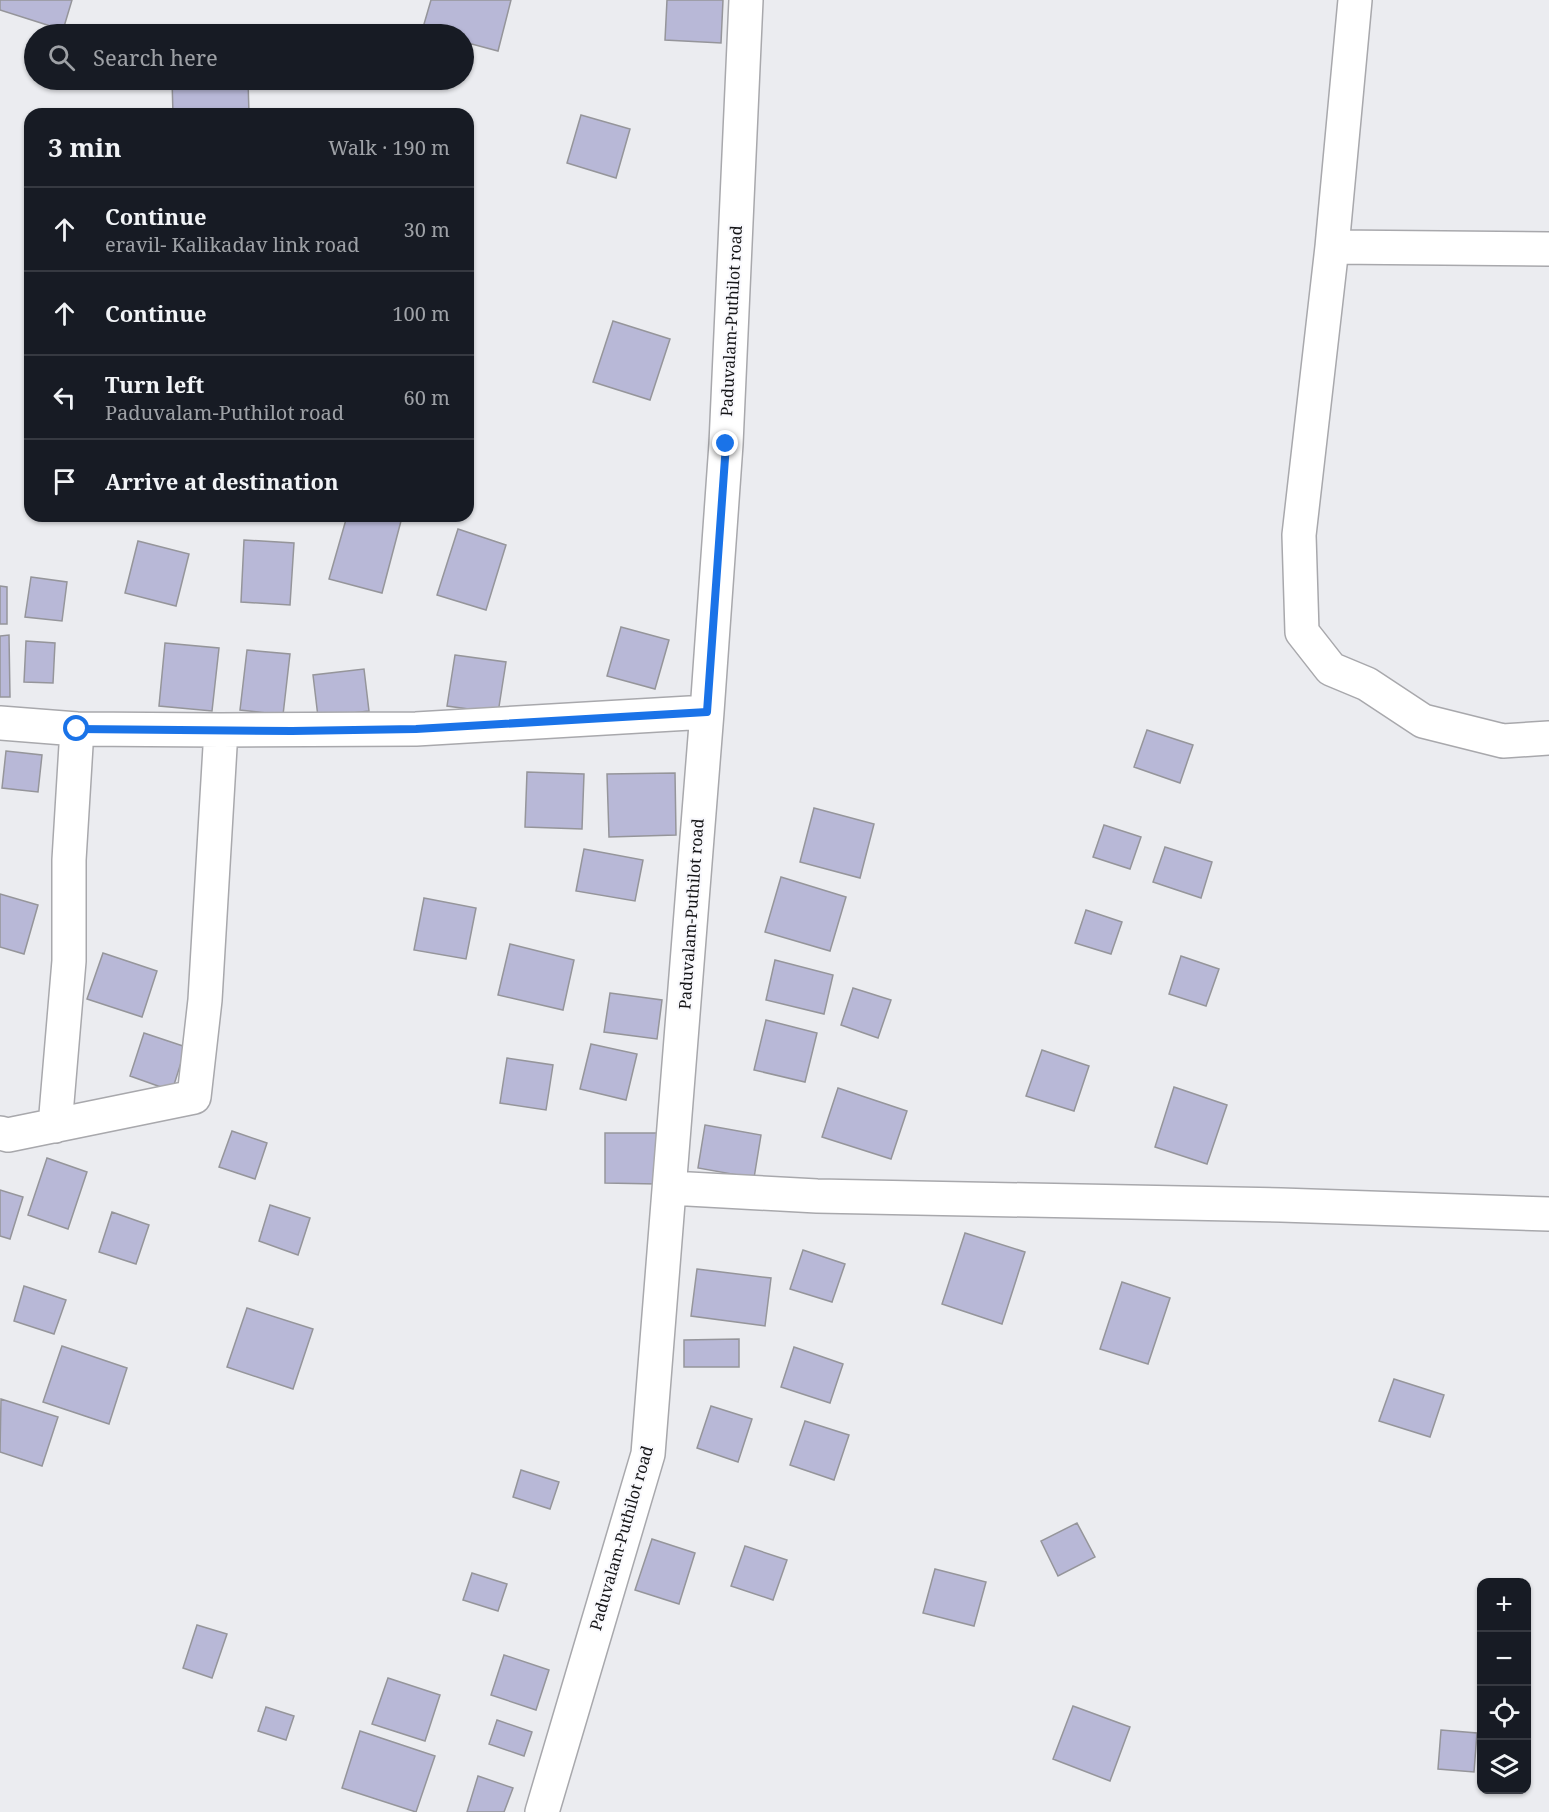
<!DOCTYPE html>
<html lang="en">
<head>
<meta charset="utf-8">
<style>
  :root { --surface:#171b24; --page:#242831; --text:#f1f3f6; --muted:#9ea1a6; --line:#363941 }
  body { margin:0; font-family:"Noto Serif",serif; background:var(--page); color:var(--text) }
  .controls { position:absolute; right:18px; bottom:18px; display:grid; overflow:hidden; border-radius:12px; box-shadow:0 2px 4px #0004 }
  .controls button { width:54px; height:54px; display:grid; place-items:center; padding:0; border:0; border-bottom:2px solid var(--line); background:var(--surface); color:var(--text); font:30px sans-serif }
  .stop { position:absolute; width:18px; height:18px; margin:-14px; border:4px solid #1a73e8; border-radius:50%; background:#fff }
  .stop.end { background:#1a73e8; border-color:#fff; box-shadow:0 2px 6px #0008 }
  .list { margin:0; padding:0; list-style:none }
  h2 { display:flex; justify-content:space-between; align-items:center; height:78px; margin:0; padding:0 24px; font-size:26px }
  h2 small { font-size:20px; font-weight:400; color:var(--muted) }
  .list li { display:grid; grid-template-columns:39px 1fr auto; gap:18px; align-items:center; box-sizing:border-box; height:84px; padding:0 24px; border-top:2px solid var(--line) }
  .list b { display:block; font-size:22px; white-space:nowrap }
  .list p { margin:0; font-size:20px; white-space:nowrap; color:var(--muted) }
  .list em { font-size:20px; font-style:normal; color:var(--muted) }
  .icon { flex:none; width:33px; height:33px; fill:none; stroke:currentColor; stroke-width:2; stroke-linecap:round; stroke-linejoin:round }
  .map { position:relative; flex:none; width:1549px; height:1812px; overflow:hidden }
  .search { position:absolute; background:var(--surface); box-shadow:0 2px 4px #0004; left:24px; top:24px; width:450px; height:66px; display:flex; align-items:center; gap:15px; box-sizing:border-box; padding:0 21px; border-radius:33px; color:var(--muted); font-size:22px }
  .panel { position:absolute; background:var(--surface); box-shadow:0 2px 4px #0004; left:24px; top:108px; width:450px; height:414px; border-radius:18px }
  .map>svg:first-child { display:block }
  .building { fill:#b8b8d7; stroke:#95959a; stroke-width:1.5 }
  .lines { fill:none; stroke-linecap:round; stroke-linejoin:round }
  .minor-casing { stroke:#a8a8ac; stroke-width:36 }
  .minor { stroke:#fff; stroke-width:33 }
  .route { stroke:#1a73e8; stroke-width:8 }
  .labels { text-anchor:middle; stroke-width:4.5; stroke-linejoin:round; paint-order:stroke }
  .street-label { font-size:16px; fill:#151517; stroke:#f9f9fd }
</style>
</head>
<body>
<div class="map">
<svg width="1549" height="1812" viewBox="0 0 1549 1812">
  <rect width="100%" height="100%" fill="#ebecf0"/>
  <path class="building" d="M 0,0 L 72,0 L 63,30 L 0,10 Z
    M 431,0 L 511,0 L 498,51 L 464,42 L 464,34 L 434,34 L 422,31 Z
    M 667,0 L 723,0 L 721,43 L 665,40 Z
    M 172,80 L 248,80 L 249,114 L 173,114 Z
    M 581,115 L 630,129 L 616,178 L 567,163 Z
    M 613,321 L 670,339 L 650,400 L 593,382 Z
    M 347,516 L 384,516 L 401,521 L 382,593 L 329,579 Z
    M 458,529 L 506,545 L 486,610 L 437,595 Z
    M 244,540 L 294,543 L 290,605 L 241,602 Z
    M 138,541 L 189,554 L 176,606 L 125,593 Z
    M 31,577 L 67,582 L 62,621 L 25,617 Z
    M 0,586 L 7,587 L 7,624 L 0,624 Z
    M 621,627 L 669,640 L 655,689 L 607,676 Z
    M 9,635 L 10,697 L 0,697 L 0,636 Z
    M 26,641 L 55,643 L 53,683 L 24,682 Z
    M 165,643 L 219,648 L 212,711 L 159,706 Z
    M 247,650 L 290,654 L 283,715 L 240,710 Z
    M 455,655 L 506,662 L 498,713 L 447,706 Z
    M 364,669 L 369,711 L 318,717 L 313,675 Z
    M 1147,730 L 1193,745 L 1180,783 L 1134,767 Z
    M 6,751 L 42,755 L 38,792 L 2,788 Z
    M 527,772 L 584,774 L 582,829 L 525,827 Z
    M 675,773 L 676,835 L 609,837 L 607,774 Z
    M 814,808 L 874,824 L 860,878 L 800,862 Z
    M 1104,825 L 1141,837 L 1130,869 L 1093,857 Z
    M 1165,847 L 1212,862 L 1201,898 L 1153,882 Z
    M 584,849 L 643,860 L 635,901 L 576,891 Z
    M 781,877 L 846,897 L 830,951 L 765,932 Z
    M 0,894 L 38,905 L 24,954 L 0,947 Z
    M 424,898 L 476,908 L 466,959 L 414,950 Z
    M 1086,910 L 1122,922 L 1111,954 L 1075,943 Z
    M 510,944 L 574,960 L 563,1010 L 498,995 Z
    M 103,953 L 157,971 L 142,1017 L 87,999 Z
    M 1181,956 L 1219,969 L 1206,1006 L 1169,994 Z
    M 775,960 L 833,975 L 824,1014 L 766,1000 Z
    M 853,988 L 891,1000 L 878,1038 L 841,1025 Z
    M 610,993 L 662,1000 L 657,1039 L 604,1032 Z
    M 766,1020 L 817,1033 L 805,1082 L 754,1070 Z
    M 144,1033 L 186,1047 L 172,1091 L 130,1076 Z
    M 591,1044 L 637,1054 L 626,1100 L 580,1089 Z
    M 1042,1050 L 1089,1066 L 1074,1111 L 1026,1096 Z
    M 507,1058 L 553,1065 L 546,1110 L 500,1103 Z
    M 1174,1087 L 1227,1105 L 1207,1164 L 1155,1147 Z
    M 838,1088 L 907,1111 L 891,1159 L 822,1137 Z
    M 705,1125 L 761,1135 L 754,1178 L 698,1168 Z
    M 232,1131 L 267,1143 L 255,1179 L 219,1167 Z
    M 605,1133 L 657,1133 L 657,1184 L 605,1183 Z
    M 47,1158 L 87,1172 L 68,1229 L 28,1215 Z
    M 0,1190 L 23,1197 L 10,1239 L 0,1236 Z
    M 270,1205 L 310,1218 L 298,1255 L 259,1241 Z
    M 112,1212 L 149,1225 L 136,1264 L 99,1252 Z
    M 965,1233 L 1025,1252 L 1002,1324 L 942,1304 Z
    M 803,1250 L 845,1264 L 832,1302 L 790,1289 Z
    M 697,1269 L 771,1278 L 765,1326 L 691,1316 Z
    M 1122,1282 L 1170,1298 L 1148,1364 L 1100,1349 Z
    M 24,1286 L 66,1300 L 54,1334 L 14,1321 Z
    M 247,1308 L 313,1329 L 293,1389 L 227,1367 Z
    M 739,1339 L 739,1367 L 684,1367 L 684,1340 Z
    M 62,1346 L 127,1368 L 109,1424 L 43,1402 Z
    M 794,1347 L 843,1364 L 830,1403 L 781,1387 Z
    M 1394,1379 L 1444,1395 L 1430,1437 L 1379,1421 Z
    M 1,1399 L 58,1417 L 42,1466 L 0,1452 Z
    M 711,1406 L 752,1419 L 738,1462 L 697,1448 Z
    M 805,1421 L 849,1435 L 834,1480 L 790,1465 Z
    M 521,1470 L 559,1482 L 550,1509 L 513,1497 Z
    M 1077,1523 L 1095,1557 L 1058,1576 L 1041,1541 Z
    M 652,1539 L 695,1553 L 679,1604 L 635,1590 Z
    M 745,1546 L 787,1560 L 773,1600 L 731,1586 Z
    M 935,1569 L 986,1582 L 974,1626 L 923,1613 Z
    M 472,1573 L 507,1584 L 498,1611 L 463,1600 Z
    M 197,1625 L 227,1634 L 212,1678 L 183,1668 Z
    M 504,1655 L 549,1670 L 536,1710 L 491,1695 Z
    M 388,1678 L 440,1695 L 425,1741 L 372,1724 Z
    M 1073,1706 L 1130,1727 L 1110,1781 L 1053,1759 Z
    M 266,1707 L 294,1716 L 286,1740 L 258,1731 Z
    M 497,1720 L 532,1732 L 524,1756 L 489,1744 Z
    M 1441,1730 L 1477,1733 L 1474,1772 L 1438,1769 Z
    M 360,1731 L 435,1756 L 416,1812 L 342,1788 Z
    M 478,1776 L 513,1788 L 504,1812 L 467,1812 Z"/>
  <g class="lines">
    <defs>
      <path id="minor" d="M 1355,0 L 1332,247 L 1549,249
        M 1332,247 L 1299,535 L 1302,632 L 1331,669 L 1367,684 L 1423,721 L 1503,741 L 1549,738
        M 0,723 L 77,729 L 221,730
        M 55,1126 L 69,961 L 69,860 L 77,729
        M 0,1133 L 8,1135 L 194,1097 L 205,1000 L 221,730 L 416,729 L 707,712
        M 670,1188 L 817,1196 L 1281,1205 L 1549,1214
        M 542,1812 L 648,1454 L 707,712 L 726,444 L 746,0"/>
    </defs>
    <use href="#minor" class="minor-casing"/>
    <use href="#minor" class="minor"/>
  </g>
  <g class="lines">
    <path class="route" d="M 77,729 L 292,731 L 416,729 L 707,712 L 726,444"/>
  </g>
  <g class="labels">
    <g class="street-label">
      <text transform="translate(731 321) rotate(-87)" y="6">Paduvalam-Puthilot road</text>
      <text transform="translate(691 914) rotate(-86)" y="6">Paduvalam-Puthilot road</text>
      <text transform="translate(621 1538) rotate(-74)" y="6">Paduvalam-Puthilot road</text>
    </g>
  </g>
</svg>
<div class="controls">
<button>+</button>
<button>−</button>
<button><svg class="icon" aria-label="locate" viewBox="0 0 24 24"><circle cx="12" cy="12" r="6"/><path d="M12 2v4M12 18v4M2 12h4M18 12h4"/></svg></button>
<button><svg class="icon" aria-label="layers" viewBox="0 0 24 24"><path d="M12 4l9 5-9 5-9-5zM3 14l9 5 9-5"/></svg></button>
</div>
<div class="stop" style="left:77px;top:729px"></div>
<div class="stop end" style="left:726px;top:444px"></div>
<div class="search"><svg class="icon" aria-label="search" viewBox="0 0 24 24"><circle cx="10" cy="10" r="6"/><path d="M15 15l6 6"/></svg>Search here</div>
<section class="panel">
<h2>3 min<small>Walk · 190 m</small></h2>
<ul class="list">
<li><svg class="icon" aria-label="ahead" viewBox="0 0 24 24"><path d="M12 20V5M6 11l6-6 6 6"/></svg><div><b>Continue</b><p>eravil- Kalikadav link road</p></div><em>30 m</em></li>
<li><svg class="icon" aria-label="ahead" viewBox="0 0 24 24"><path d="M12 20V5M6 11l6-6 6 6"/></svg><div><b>Continue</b></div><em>100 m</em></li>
<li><svg class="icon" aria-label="left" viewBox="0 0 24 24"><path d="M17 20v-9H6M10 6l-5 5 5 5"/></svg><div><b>Turn left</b><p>Paduvalam-Puthilot road</p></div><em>60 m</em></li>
<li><svg class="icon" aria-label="arrive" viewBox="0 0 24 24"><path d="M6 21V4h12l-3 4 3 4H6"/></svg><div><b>Arrive at destination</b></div></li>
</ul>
</section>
</div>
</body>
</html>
